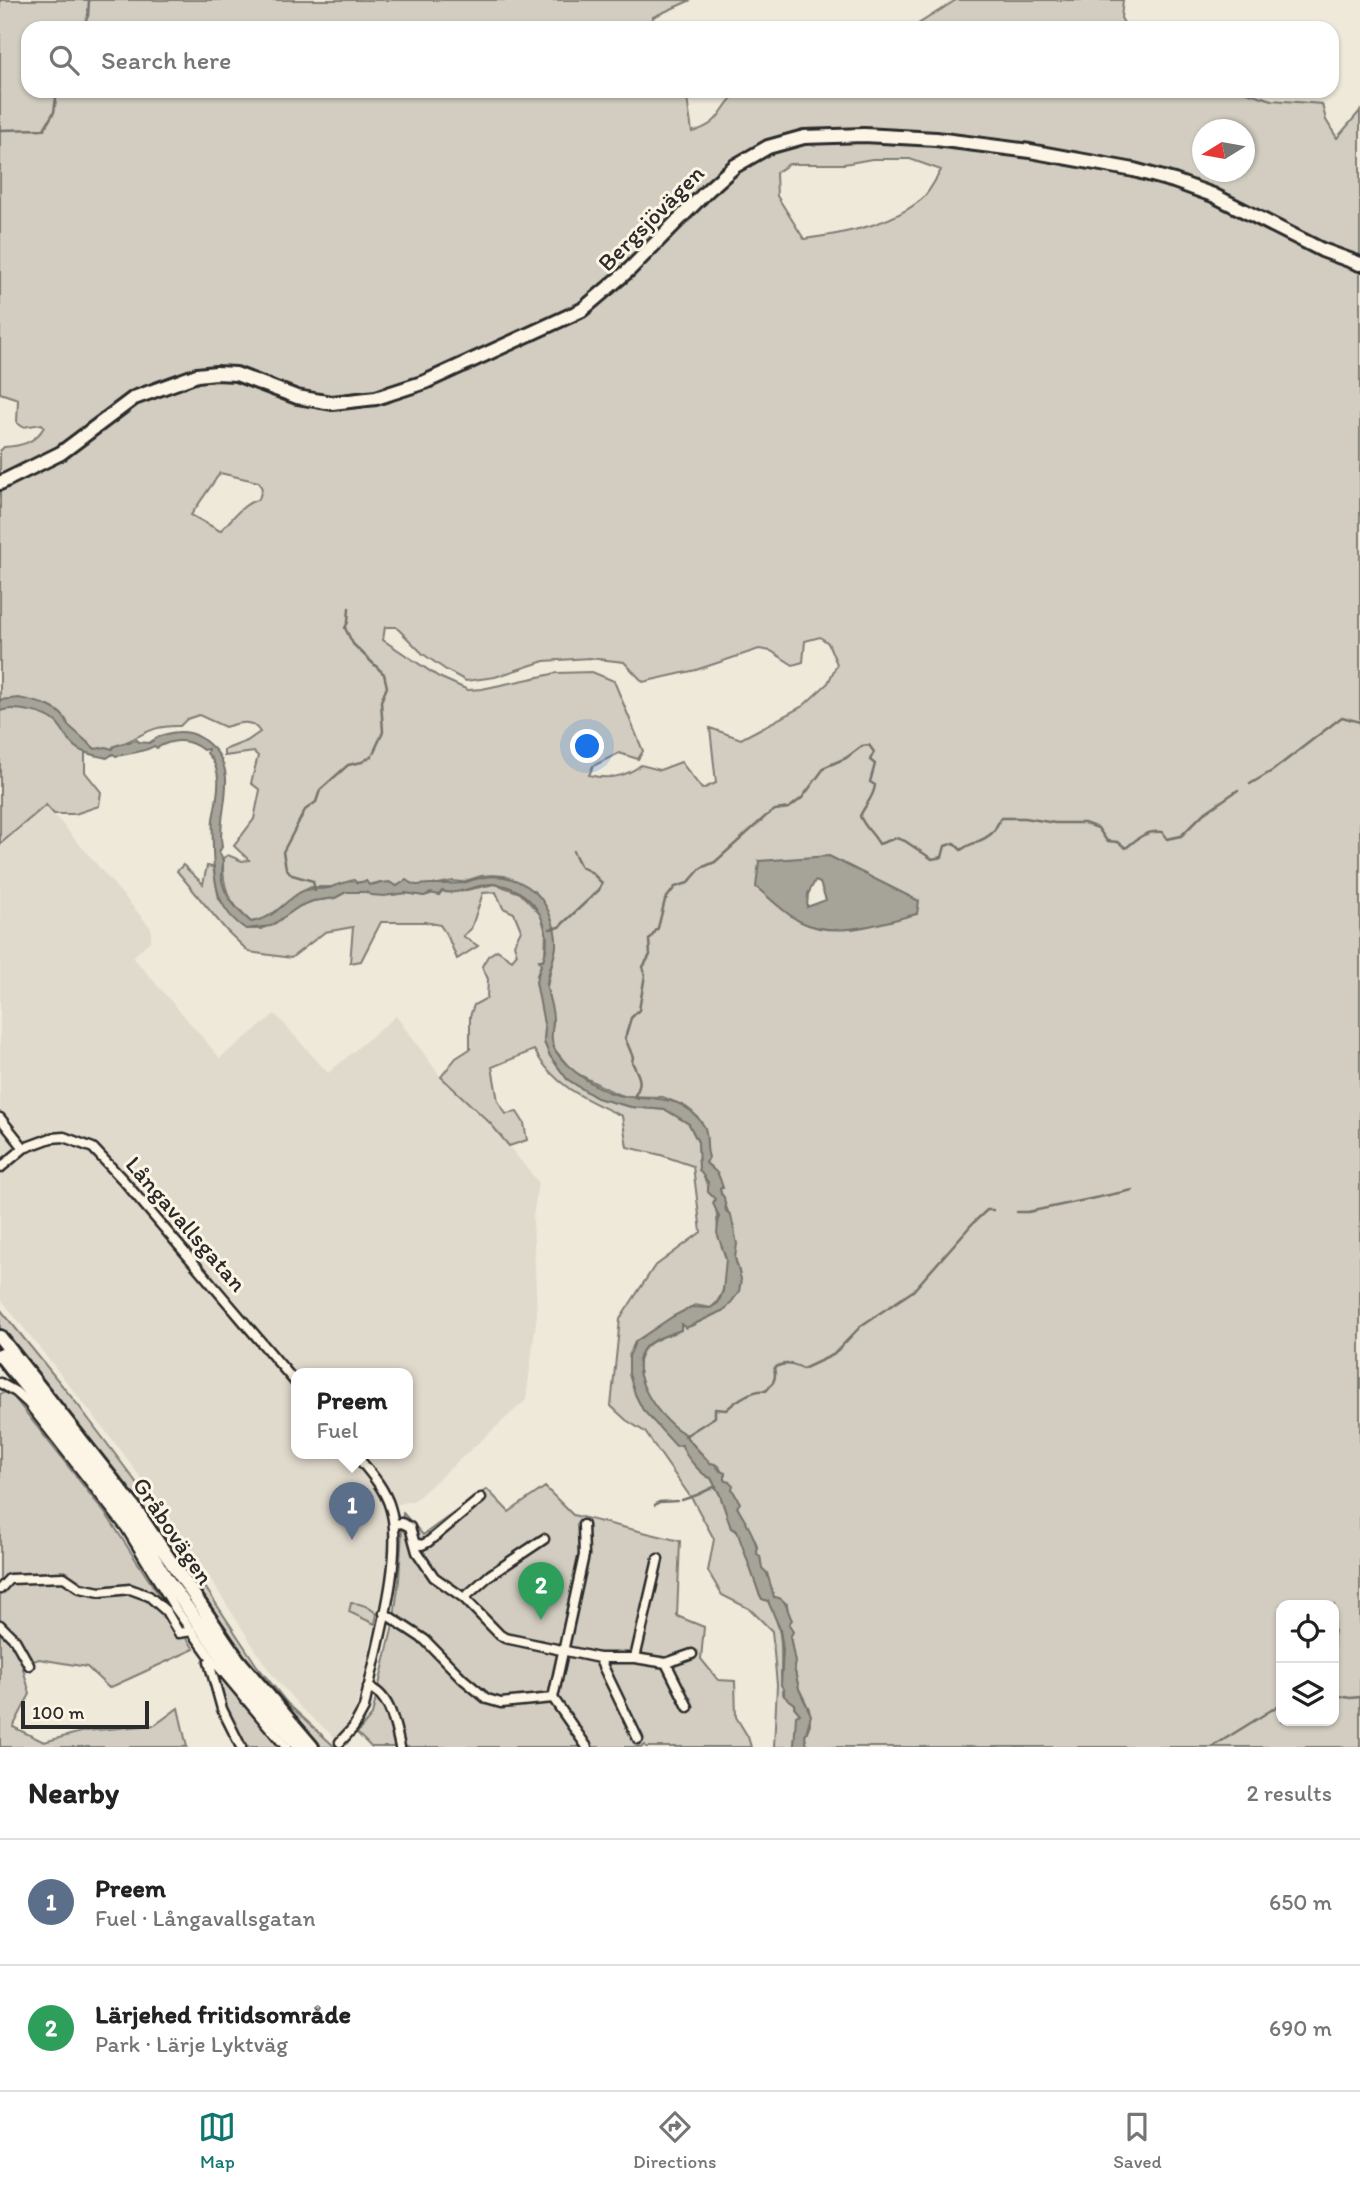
<!DOCTYPE html>
<html lang="en">
<head>
<meta charset="utf-8">
<style>
  :root { --surface:#fff; --page:#f6f6f6; --text:#222; --muted:#767676; --line:#e0e0e0; --accent:#0f766e }
  body { margin:0; font-family:Itim,sans-serif; background:var(--page); color:var(--text) }
  .controls { position:absolute; right:21px; bottom:21px; display:grid; overflow:hidden; border-radius:14px; box-shadow:0 2px 5px #0004 }
  .controls button { width:63px; height:63px; display:grid; place-items:center; padding:0; border:0; border-bottom:2px solid var(--line); background:var(--surface); color:var(--text); font:35px sans-serif }
  .compass { position:absolute; left:1192px; top:119px; width:63px; height:63px; border-radius:50%; background:var(--surface); box-shadow:0 2px 5px #0004; rotate:259deg }
  .scale { position:absolute; left:21px; bottom:18px; width:128px; box-sizing:border-box; padding-left:7px; border:4px solid #2b2b2b; border-top:0; font-size:19px; line-height:24px; white-space:nowrap; color:#2b2b2b; -webkit-text-stroke:5px #fcf5e5; paint-order:stroke }
  .you { position:absolute; left:588px; top:747px; width:24px; height:24px; margin:-18px; border:5px solid #fff; border-radius:50%; background:#1a73e8; box-shadow:0 0 0 10px #1a73e833 }
  .badge { display:grid; place-items:center; width:46px; height:46px; border-radius:50%; background:var(--accent); color:#fff; font-size:23px; font-weight:700 }
  .pin { position:absolute; translate:-50% -58px; filter:drop-shadow(0 2px 4px #0008) }
  .pin::after { content:''; position:absolute; top:37px; width:24px; height:21px; background:inherit; clip-path:polygon(0 0,100% 0,50% 100%) }
  .popup { position:absolute; left:291px; top:1368px; width:122px; height:91px; box-sizing:border-box; display:grid; place-content:center; border-radius:14px; background:var(--surface); filter:drop-shadow(0 2px 5px #0005); font-size:23px; white-space:nowrap; color:var(--muted) }
  .popup b { font-size:26px; color:var(--text) }
  .popup::after { content:''; position:absolute; left:50%; top:100%; margin-left:-14px; border:14px solid transparent; border-top-color:var(--surface) }
  .list { margin:0; padding:0; list-style:none }
  h2 { display:flex; justify-content:space-between; align-items:center; height:91px; margin:0; padding:0 28px; font-size:30px }
  h2 small { font-size:23px; font-weight:400; color:var(--muted) }
  .list li { display:grid; grid-template-columns:46px 1fr auto; gap:21px; align-items:center; box-sizing:border-box; height:126px; padding:0 28px; border-top:2px solid var(--line) }
  .list b { display:block; font-size:26px; white-space:nowrap }
  .list p { margin:0; font-size:23px; white-space:nowrap; color:var(--muted) }
  .list em { font-size:23px; font-style:normal; color:var(--muted) }
  .icon { flex:none; width:38px; height:38px; fill:none; stroke:currentColor; stroke-width:2; stroke-linecap:round; stroke-linejoin:round }
  .map { position:relative; flex:none; width:1360px; height:1747px; overflow:hidden }
  .search { position:absolute; background:var(--surface); box-shadow:0 2px 5px #0004; left:21px; right:21px; top:21px; height:77px; display:flex; align-items:center; gap:18px; box-sizing:border-box; padding:0 24px; border-radius:21px; color:var(--muted); font-size:26px }
  .sheet { height:343px; background:var(--surface) }
  nav { display:flex; justify-content:space-around; align-items:center; box-sizing:border-box; height:98px; border-top:2px solid var(--line); background:var(--surface); font-size:19px; color:var(--muted) }
  nav a { display:grid; justify-items:center; gap:4px }
  nav .on { color:var(--accent) }
  .map>svg:first-child { display:block }
  .built { fill:#e0dacc; fill-rule:evenodd }
  .green { fill:#d2cdc0; stroke:#7e7c76; stroke-width:2; fill-rule:evenodd }
  .water { fill:#a6a399; stroke:#75736d; stroke-width:2; fill-rule:evenodd }
  .lines { fill:none; stroke-linecap:round; stroke-linejoin:round }
  .stream { stroke:#75736d; stroke-width:2.5 }
  .minor-casing { stroke:#2b2b2b; stroke-width:13 }
  .secondary-casing { stroke:#2b2b2b; stroke-width:18 }
  .minor { stroke:#fcf5e5; stroke-width:8 }
  .secondary { stroke:#fcf5e5; stroke-width:12 }
  .labels { text-anchor:middle; stroke-width:6; stroke-linejoin:round; paint-order:stroke }
  .street-label { font-size:24px; fill:#2b2b2b; stroke:#fcf5e5 }
</style>
</head>
<body>
<div class="map">
<svg width="1360" height="1747" viewBox="0 0 1360 1747">
  <rect width="100%" height="100%" fill="#efe9da"/>
  <filter id="ink" filterUnits="userSpaceOnUse"><feTurbulence type="fractalNoise" baseFrequency=".0143" numOctaves="2"/><feDisplacementMap in="SourceGraphic" scale="14" xChannelSelector="R" yChannelSelector="G"/><feConvolveMatrix kernelMatrix="1 2 1 2 8 2 1 2 1" color-interpolation-filters="sRGB"/></filter>
  <g filter="url(#ink)">
    <path class="built" d="M 46,805 L 151,928 L 151,940 L 133,957 L 220,1058 L 275,1014 L 328,1073 L 396,1016 L 441,1077 L 490,1123 L 538,1182 L 533,1218 L 537,1314 L 526,1400 L 415,1500 L 384,1508 L 389,1542 L 387,1572 L 354,1716 L 340,1742 L 301,1708 L 270,1672 L 200,1563 L 126,1457 L 0,1298 L 0,844 ZM 296,1374 L 408,1374 L 408,1454 L 296,1454 Z"/>
    <path class="green" d="M 0,0 L 691,0 L 653,17 L 652,26 L 625,28 L 28,28 L 28,91 L 684,91 L 687,98 L 692,132 C 724,123 718,108 739,91 L 1243,91 L 1272,100 L 1322,104 L 1326,120 L 1337,138 L 1360,111 L 1360,1747 L 807,1747 L 805,1737 L 810,1724 L 809,1709 L 799,1689 L 794,1667 L 787,1604 L 774,1597 L 769,1580 L 761,1568 L 760,1556 L 757,1554 C 759,1541 750,1535 745,1525 C 739,1513 733,1496 731,1483 L 725,1480 L 719,1466 L 710,1463 L 687,1438 L 687,1435 C 663,1425 622,1372 646,1347 C 654,1338 670,1335 681,1330 L 680,1324 L 691,1326 L 726,1309 L 740,1286 L 739,1271 L 735,1258 L 734,1228 L 712,1168 L 706,1163 L 705,1128 L 694,1114 L 682,1105 L 663,1097 L 624,1096 L 615,1093 L 572,1071 L 555,1050 L 552,1042 L 551,1032 L 553,1023 L 547,987 L 556,946 L 553,928 L 524,886 L 505,876 L 492,875 L 481,876 L 462,882 L 453,881 L 423,887 L 397,886 L 380,882 L 369,885 L 366,881 L 331,887 L 311,887 L 299,893 L 265,920 L 251,922 C 228,902 222,888 223,858 L 228,855 L 242,861 L 249,860 L 234,846 L 254,819 L 260,790 L 251,783 L 258,756 L 254,752 L 224,756 L 224,750 L 247,741 L 260,732 C 251,718 239,723 225,727 L 199,715 L 187,719 L 180,726 C 146,725 143,738 115,746 L 112,749 L 96,749 L 85,742 L 85,772 L 101,792 L 99,806 L 75,814 L 54,814 L 46,805 L 0,844 L 0,451 L 4,447 C 21,446 35,443 44,427 L 42,424 L 23,427 L 17,423 L 18,399 L 0,393 ZM 1202,130 L 1244,130 L 1244,172 L 1202,172 ZM 872,159 L 910,159 L 941,170 C 936,179 930,191 923,198 C 892,225 843,234 804,239 L 777,196 L 776,173 L 789,164 L 844,164 ZM 220,473 L 259,482 L 262,489 L 259,499 C 240,505 234,518 220,531 L 191,515 ZM 385,627 L 396,627 L 423,654 L 446,670 L 466,681 L 495,677 L 544,661 L 589,658 L 624,662 L 643,682 L 696,670 L 759,649 L 771,651 L 793,665 L 803,662 L 805,641 L 820,637 L 828,643 L 837,664 L 828,683 L 803,706 L 741,739 L 710,728 L 716,783 L 702,789 L 681,762 L 660,770 L 641,765 C 626,777 607,780 589,775 L 593,766 L 619,753 L 638,759 L 643,751 L 614,681 L 592,672 L 557,673 L 482,689 L 468,690 L 439,677 L 383,640 ZM 759,861 L 917,914 L 800,921 ZM 1281,1605 L 1334,1605 L 1334,1721 L 1281,1721 Z
      M 956,0 L 1123,0 L 1121,18 L 1127,28 L 912,28 Z
      M 183,865 L 203,884 L 207,866 L 213,867 L 219,899 L 246,929 L 262,929 L 300,906 L 313,901 L 335,898 L 346,892 L 366,891 L 371,895 L 390,895 L 406,893 L 424,896 L 441,891 L 462,891 L 495,884 L 520,893 L 541,915 L 546,933 L 545,954 L 537,975 L 545,1029 L 544,1042 L 550,1056 L 567,1079 L 597,1098 L 631,1107 L 666,1110 L 684,1121 L 689,1124 L 698,1142 L 700,1157 L 698,1159 C 700,1166 702,1174 705,1180 C 708,1185 714,1193 715,1199 C 717,1210 717,1220 718,1231 C 719,1239 724,1248 726,1257 C 729,1273 724,1298 711,1308 L 695,1305 L 672,1317 L 635,1342 L 635,1394 L 643,1410 L 676,1445 L 683,1445 C 684,1455 702,1475 711,1478 L 720,1495 L 731,1528 L 739,1533 L 759,1593 L 762,1599 L 768,1601 C 784,1631 781,1646 781,1677 C 781,1683 784,1687 783,1694 L 795,1704 L 800,1715 L 797,1716 L 794,1747 L 774,1747 L 777,1685 L 772,1631 L 750,1609 L 722,1595 L 708,1571 L 714,1539 L 694,1502 L 645,1432 L 626,1420 L 611,1406 L 620,1319 L 654,1267 L 701,1232 L 693,1166 L 661,1155 L 627,1147 L 622,1116 C 585,1099 555,1087 534,1050 L 492,1067 L 498,1101 L 506,1114 L 517,1112 L 524,1123 L 527,1140 L 509,1146 L 490,1123 L 441,1077 L 456,1058 L 470,1049 L 470,1016 L 474,1005 L 487,998 L 488,979 L 482,966 L 488,956 L 497,950 L 512,960 L 517,954 L 514,944 L 521,930 L 514,913 L 503,908 L 496,892 L 483,893 L 471,929 L 463,936 L 478,946 L 457,959 L 448,937 L 440,925 L 425,922 L 381,922 L 361,961 L 350,963 L 353,927 L 325,932 L 291,958 L 249,952 L 226,930 L 177,871 Z
      M 0,1309 L 78,1405 L 136,1482 L 257,1666 L 287,1703 L 335,1747 L 320,1747 L 241,1655 L 127,1489 L 0,1330 Z
      M 9,1391 L 108,1517 L 194,1649 L 109,1688 L 87,1667 L 39,1659 L 22,1665 L 30,1694 L 13,1727 L 44,1742 L 85,1731 L 155,1725 L 178,1708 L 187,1747 L 0,1747 L 0,1394 Z
      M 545,1487 L 573,1515 L 680,1541 L 677,1616 L 704,1627 L 701,1659 L 718,1680 L 735,1681 L 736,1717 L 748,1737 L 751,1747 L 646,1747 L 645,1745 L 642,1747 L 371,1747 L 357,1733 L 372,1715 L 393,1625 L 399,1580 L 403,1513 L 423,1535 L 487,1489 L 509,1512 Z
      M 351,1603 C 362,1603 369,1607 377,1614 L 375,1624 L 349,1612 Z
      M 212,1668 L 216,1668 L 283,1747 L 245,1747 L 230,1721 Z"/>
    <path class="water" d="M 19,698 C 34,701 63,706 68,725 L 95,749 L 106,747 L 112,749 L 114,746 L 137,740 L 139,742 L 149,743 C 161,734 175,730 190,733 C 199,735 206,741 213,748 C 240,775 216,814 222,847 L 219,852 C 226,861 221,869 222,880 C 225,897 238,911 251,922 C 275,918 280,905 299,893 C 311,886 321,891 332,887 C 339,884 346,882 354,880 L 357,883 L 366,881 L 369,885 L 389,882 L 397,886 L 406,880 C 416,888 420,884 430,884 C 437,884 459,884 466,882 C 491,873 512,873 535,892 C 548,904 557,928 556,946 C 555,960 546,973 547,987 C 548,998 553,1008 553,1019 C 553,1030 549,1039 555,1050 C 566,1069 603,1094 624,1096 C 657,1100 684,1094 704,1126 C 709,1135 705,1148 709,1157 L 706,1163 C 718,1174 718,1171 723,1188 L 720,1188 L 721,1194 L 724,1197 L 726,1211 L 731,1215 L 737,1244 L 735,1258 L 741,1279 L 739,1292 L 726,1309 L 686,1328 L 681,1324 L 681,1330 C 670,1334 654,1338 646,1346 C 622,1371 663,1425 687,1435 L 687,1438 L 710,1463 L 715,1464 L 720,1471 L 725,1473 L 725,1480 L 733,1485 L 732,1489 L 740,1503 L 737,1507 C 744,1520 758,1539 757,1554 L 760,1556 L 762,1568 L 767,1573 L 774,1597 C 788,1598 786,1610 792,1620 L 789,1624 L 793,1632 L 790,1637 L 795,1662 L 794,1667 L 799,1689 L 811,1715 L 805,1737 L 807,1747 L 794,1747 L 796,1716 L 800,1714 L 794,1707 L 795,1704 L 784,1696 L 784,1689 L 781,1685 L 783,1650 L 780,1629 L 768,1601 L 762,1599 L 759,1593 L 737,1531 L 731,1528 L 720,1495 L 711,1478 C 703,1477 683,1454 682,1445 L 676,1446 L 643,1410 L 635,1394 L 629,1374 L 629,1356 L 635,1342 L 672,1317 L 691,1307 L 710,1308 L 718,1303 L 723,1291 L 726,1259 L 717,1233 L 719,1217 L 713,1203 L 715,1199 L 708,1192 L 708,1182 L 699,1170 L 698,1142 L 689,1124 L 666,1110 L 631,1107 L 597,1098 L 567,1079 L 550,1056 L 544,1042 L 545,1029 L 536,982 L 541,965 L 539,960 L 543,960 C 557,926 530,886 494,884 C 477,883 457,897 442,891 L 439,895 L 431,893 L 424,896 L 406,893 L 384,896 L 371,895 L 366,892 L 346,892 L 335,898 L 313,901 L 300,906 L 271,926 L 246,929 C 217,910 214,884 213,851 C 213,840 212,829 213,819 C 217,796 225,772 207,753 L 208,749 L 203,750 C 188,738 172,739 157,748 L 154,746 C 145,752 127,754 116,756 L 113,754 L 107,758 C 96,755 81,754 72,744 C 66,738 63,728 56,722 C 45,712 13,706 0,711 L 0,700 Z
      M 829,856 L 919,901 L 917,914 C 880,923 836,940 799,921 C 784,913 770,898 756,887 L 759,861 ZM 815,881 L 820,883 L 826,900 L 807,907 L 808,894 Z"/>
    <g class="lines">
      <path class="stream" d="M 82,28 L 88,16 L 89,0
        M 0,130 L 44,129 L 54,112 L 57,91
        M 1250,784 L 1272,771 L 1342,717 L 1360,722
        M 315,891 L 313,881 L 292,875 L 286,868 L 283,852 L 305,810 L 316,802 L 320,790 L 348,765 L 362,762 L 372,756 L 383,732 L 381,701 L 387,687 L 384,674 L 353,644 L 345,628 L 348,622 L 349,608
        M 550,929 L 559,927 L 599,890 L 602,883 L 591,872 L 581,867 L 573,851
        M 638,1099 L 635,1095 C 644,1081 638,1075 632,1062 L 633,1057 L 625,1038 L 631,1018 L 639,1010 L 645,975 L 643,967 L 650,955 L 649,940 L 658,928 L 665,900 L 675,887 L 688,883 L 701,868 L 715,862 L 766,816 L 775,810 L 789,808 L 802,798 L 825,767 L 846,758 L 862,746 L 869,745 L 874,752 L 870,760 L 875,764 L 870,782 L 875,785 C 874,797 865,805 860,816 C 865,828 873,833 879,844 L 896,838 L 905,841 L 932,859 L 942,857 L 945,846 L 954,843 L 961,850 C 971,842 983,842 992,833 C 996,829 998,822 1001,818 L 1025,818 L 1055,823 L 1084,823 L 1098,828 L 1107,841 L 1118,842 L 1126,848 C 1138,838 1146,830 1162,832 L 1167,839 L 1181,836 L 1203,814 L 1238,790
        M 1017,1212 L 1028,1212 L 1133,1190
        M 685,1436 L 715,1417 L 715,1409 L 726,1410 C 736,1401 751,1389 766,1391 C 773,1383 777,1379 774,1368 C 783,1362 794,1364 803,1369 L 833,1355 L 862,1325 L 913,1291 L 972,1224 L 987,1210 L 993,1210
        M 682,1500 L 697,1495 L 716,1486
        M 655,1505 L 659,1502 L 677,1501
        M 1334,1695 L 1350,1698 L 1360,1697
        M 1212,1747 L 1281,1704"/>
      <defs>
        <path id="minor" d="M 0,1118 L 24,1148
          M 0,1168 L 24,1148 L 51,1138 L 64,1137 L 93,1148 L 124,1181 L 296,1383
          M 0,1383 L 16,1392 L 28,1403 L 126,1528 L 175,1608 L 212,1659 L 286,1747
          M 395,1524 L 402,1523 L 410,1527 L 417,1552 L 434,1577 L 464,1598 L 500,1635 L 505,1638 L 599,1658 L 635,1658 L 666,1663 L 692,1654
          M 415,1543 L 422,1545 L 428,1542 L 481,1498
          M 0,1589 L 9,1579 L 64,1577 L 80,1588 L 100,1592 L 130,1589 L 149,1596 L 166,1611 L 179,1633 L 192,1631
          M 464,1598 L 490,1575 L 544,1539
          M 384,1613 L 425,1640 L 463,1679 L 487,1699 L 501,1703 L 553,1698
          M 0,1625 L 15,1640 L 29,1665
          M 599,1658 L 638,1739
          M 635,1658 L 658,1559
          M 212,1659 L 209,1662 L 222,1709 L 241,1747
          M 666,1663 L 688,1707
          M 368,1687 C 391,1695 395,1726 400,1747
          M 553,1698 L 584,1555 L 583,1525
          M 553,1698 L 587,1747
          M 340,1742 L 353,1728 L 364,1708 C 374,1656 406,1555 390,1507 C 384,1487 369,1471 355,1454"/>
        <path id="secondary" d="M 0,483 L 61,453 L 134,398 L 197,375 L 216,373 L 236,374 L 297,397 L 332,403 L 376,398 L 425,382 L 582,310 L 629,270 L 708,190 L 735,166 L 768,147 L 804,137 L 864,135 L 936,139 L 1030,151 L 1134,170 L 1174,181 L 1213,195 L 1322,250 L 1360,264
          M 0,1337 L 133,1506 L 238,1660 L 312,1747
          M 0,1355 L 71,1443 L 134,1526 L 166,1578 L 229,1666 L 299,1747"/>
      </defs>
      <use href="#minor" class="minor-casing"/>
      <use href="#secondary" class="secondary-casing"/>
      <use href="#minor" class="minor"/>
      <use href="#secondary" class="secondary"/>
    </g>
  </g>
  <g class="labels">
    <g class="street-label">
      <text transform="translate(651 218) rotate(-45)" y="8">Bergsjövägen</text>
      <text transform="translate(186 1224) rotate(49)" y="8">Långavallsgatan</text>
      <text transform="translate(173 1531) rotate(56)" y="8">Gråbovägen</text>
    </g>
  </g>
</svg>
<div class="controls">
<button><svg class="icon" aria-label="locate" viewBox="0 0 24 24"><circle cx="12" cy="12" r="6"/><path d="M12 2v4M12 18v4M2 12h4M18 12h4"/></svg></button>
<button><svg class="icon" aria-label="layers" viewBox="0 0 24 24"><path d="M12 4l9 5-9 5-9-5zM3 14l9 5 9-5"/></svg></button>
</div>
<svg class="compass" viewBox="-18 -18 36 36"><path d="M0-13l5 13h-10z" fill="#e53935"/><path d="M0 13l5-13h-10z" fill="#767676"/></svg>
<div class="scale">100 m</div>
<div class="you"></div>
<div class="pin badge" style="left:352px;top:1540px;background:#5c6f8a">1</div>
<div class="popup"><b>Preem</b>Fuel</div>
<div class="pin badge" style="left:541px;top:1620px;background:#2e9e5b">2</div>
<div class="search"><svg class="icon" aria-label="search" viewBox="0 0 24 24"><circle cx="10" cy="10" r="6"/><path d="M15 15l6 6"/></svg>Search here</div>
</div>
<section class="sheet">
<h2>Nearby<small>2 results</small></h2>
<ul class="list">
<li><span class="badge" style="background:#5c6f8a">1</span><div><b>Preem</b><p>Fuel · Långavallsgatan</p></div><em>650 m</em></li>
<li><span class="badge" style="background:#2e9e5b">2</span><div><b>Lärjehed fritidsområde</b><p>Park · Lärje Lyktväg</p></div><em>690 m</em></li>
</ul>
</section>
<nav>
<a class="on"><svg class="icon" aria-label="map" viewBox="0 0 24 24"><path d="M3 6l6-2 6 2 6-2v14l-6 2-6-2-6 2zM9 4v14M15 6v14"/></svg>Map</a>
<a><svg class="icon" aria-label="directions" viewBox="0 0 24 24"><path d="M12 3l9 9-9 9-9-9zM9 14v-3h6M13 9l2 2-2 2"/></svg>Directions</a>
<a><svg class="icon" aria-label="saved" viewBox="0 0 24 24"><path d="M7 4h10v16l-5-4-5 4z"/></svg>Saved</a>
</nav>
</body>
</html>
